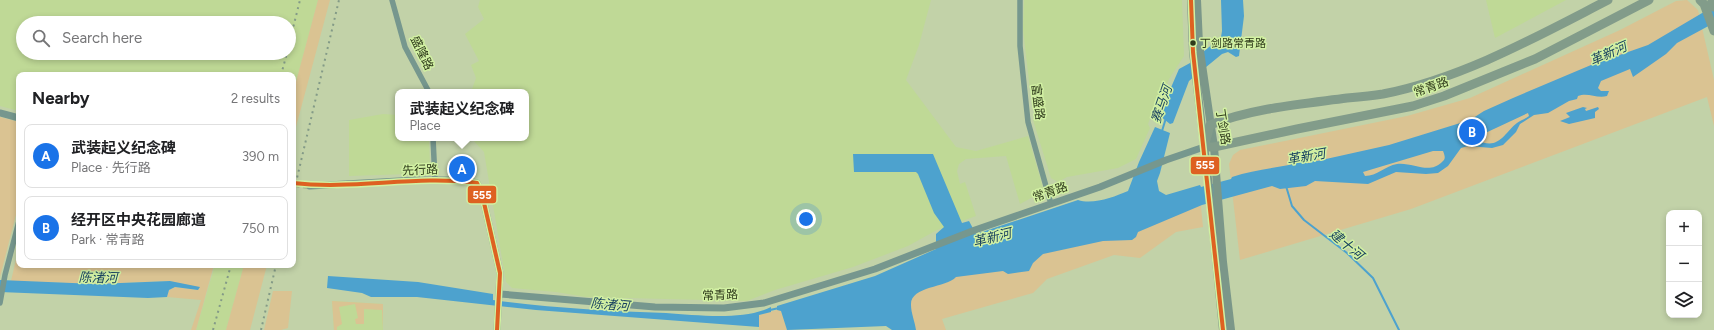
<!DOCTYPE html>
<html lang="en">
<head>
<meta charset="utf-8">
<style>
  :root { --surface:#fff; --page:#f2f2f2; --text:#202124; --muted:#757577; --line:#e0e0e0; --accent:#1a73e8 }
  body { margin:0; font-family:Figtree,"Noto Sans SC",sans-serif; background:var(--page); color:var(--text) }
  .controls { position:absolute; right:12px; bottom:12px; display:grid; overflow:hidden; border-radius:8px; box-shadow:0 2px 6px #0003 }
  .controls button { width:36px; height:36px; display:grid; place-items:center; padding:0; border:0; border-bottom:1px solid var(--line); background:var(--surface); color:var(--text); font:20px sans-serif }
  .you { position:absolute; left:806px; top:219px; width:14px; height:14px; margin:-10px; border:3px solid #fff; border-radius:50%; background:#1a73e8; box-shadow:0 0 0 6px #1a73e833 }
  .badge { display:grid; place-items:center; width:26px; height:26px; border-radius:50%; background:var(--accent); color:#fff; font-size:13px; font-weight:700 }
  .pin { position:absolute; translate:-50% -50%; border:2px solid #fff; box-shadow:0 1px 4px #0006 }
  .popup { position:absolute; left:395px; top:89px; width:134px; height:52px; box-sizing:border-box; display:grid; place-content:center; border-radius:8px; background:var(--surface); filter:drop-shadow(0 1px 3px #0005); font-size:13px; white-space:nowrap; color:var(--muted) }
  .popup b { font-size:15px; color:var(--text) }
  .popup::after { content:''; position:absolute; left:50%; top:100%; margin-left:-8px; border:8px solid transparent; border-top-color:var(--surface) }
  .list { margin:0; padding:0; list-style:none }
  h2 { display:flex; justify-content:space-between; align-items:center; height:52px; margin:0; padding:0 16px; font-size:17px }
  h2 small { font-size:13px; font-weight:400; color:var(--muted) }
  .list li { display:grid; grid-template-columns:26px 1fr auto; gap:12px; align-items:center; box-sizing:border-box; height:64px; margin:0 8px 8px; padding:0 8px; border:1px solid var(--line); border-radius:8px }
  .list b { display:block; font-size:15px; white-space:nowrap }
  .list p { margin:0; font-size:13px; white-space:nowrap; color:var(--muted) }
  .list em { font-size:13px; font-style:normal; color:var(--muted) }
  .icon { flex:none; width:22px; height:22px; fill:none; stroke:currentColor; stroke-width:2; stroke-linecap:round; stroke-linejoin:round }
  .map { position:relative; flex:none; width:1714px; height:330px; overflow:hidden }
  .search { position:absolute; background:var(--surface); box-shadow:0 2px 6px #0003; left:16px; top:16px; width:280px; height:44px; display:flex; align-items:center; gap:10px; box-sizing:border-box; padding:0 14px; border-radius:22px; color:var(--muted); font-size:15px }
  .panel { position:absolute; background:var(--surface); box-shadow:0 2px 6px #0003; left:16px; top:72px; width:280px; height:196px; border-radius:8px }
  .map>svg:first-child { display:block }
  .built { fill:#bfd996; fill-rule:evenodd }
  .green { fill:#dac392 }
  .water { fill:#4da2ce; fill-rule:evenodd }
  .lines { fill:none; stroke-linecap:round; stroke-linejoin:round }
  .stream { stroke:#4da2ce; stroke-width:2 }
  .tertiary-tunnel { stroke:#a5b48c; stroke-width:7; stroke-dasharray:7 3.5; stroke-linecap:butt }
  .minor { stroke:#76978e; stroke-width:5.5 }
  .tertiary { stroke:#76978e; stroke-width:7 }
  .secondary { stroke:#7b9789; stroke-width:8 }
  .primary { stroke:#829c8a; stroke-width:9 }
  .rail { stroke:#839a87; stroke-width:2; stroke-dasharray:2 4; stroke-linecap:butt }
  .bus-1-casing { stroke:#d2f1a3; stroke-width:7 }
  .bus-1 { stroke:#de6121; stroke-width:4 }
  .bus-dot { fill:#2f3b1b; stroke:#d2f1a3; stroke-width:1.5 }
  .labels { text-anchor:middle; stroke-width:3; stroke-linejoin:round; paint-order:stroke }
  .bus-label { font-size:11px; fill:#2f3b1b; stroke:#d2f1a3; text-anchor:start }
  .street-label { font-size:12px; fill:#2f3b1b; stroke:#d2f1a3 }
  .water-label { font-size:13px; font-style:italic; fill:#143d5e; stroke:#d2f1a3 }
  .line-badge { stroke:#d2f1a3; stroke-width:1.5 }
  .badge-label { font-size:11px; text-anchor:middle; font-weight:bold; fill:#fff }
</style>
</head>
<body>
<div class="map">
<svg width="1714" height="330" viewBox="0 0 1714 330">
  <rect width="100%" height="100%" fill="#c2d2a8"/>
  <path class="built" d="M 0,0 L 318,0 L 293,93 L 293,75 L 19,75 L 19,111 L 0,106 ZM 23,23 L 289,23 L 289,53 L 23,53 Z
    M 480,0 L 931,0 L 919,45 L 906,80 L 956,147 L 976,151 L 1028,136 L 1044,191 L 1020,204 L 1006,156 L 966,159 L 959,164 L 957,171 L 960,184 L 965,182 L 976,216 L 937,230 L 908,246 L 853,267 L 775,290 L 747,301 L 586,297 L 556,292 L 512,288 L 506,282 L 484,152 L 471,138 L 526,138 L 526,92 L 471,92 L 476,78 L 471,65 L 479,61 L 465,34 L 484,19 L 478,7 Z
    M 1024,0 L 1182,0 L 1184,56 L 1169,79 L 1157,112 L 1153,111 L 1148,124 L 1150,128 L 1136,159 L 1118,168 L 1067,177 L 1058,182 L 1051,178 L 1033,120 L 1037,118 L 1037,95 L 1030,90 L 1023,29 Z
    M 1486,0 L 1566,0 L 1495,38 Z
    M 383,114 L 398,115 L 398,138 L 429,138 L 430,164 L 409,174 L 349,176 L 349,120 Z
    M 215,265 L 244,265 L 226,330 L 196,330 Z
    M 332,301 L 383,304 L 383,330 L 334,330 Z"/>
  <path class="green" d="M 318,0 L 330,0 L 293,138 L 293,93 Z
    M 1687,0 L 1698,10 L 1714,80 L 1714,126 L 1707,97 L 1411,209 L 1240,260 L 1229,164 L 1233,155 L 1240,150 L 1407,116 L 1470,98 L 1620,30 L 1676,1 Z
    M 0,117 L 19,122 L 19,203 L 0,277 Z
    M 1200,197 L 1203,227 L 1176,232 L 1140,258 L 1114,255 L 1047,279 L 1033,293 L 942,319 L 946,330 L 910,330 L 902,283 Z
    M 19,246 L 19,265 L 214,265 L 196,330 L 191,330 L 201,300 L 167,297 L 169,290 L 175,287 L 198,290 L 170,281 L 96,284 L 11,281 Z
    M 244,265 L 267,265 L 250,330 L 226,330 Z
    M 273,291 L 292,291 L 288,328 L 281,330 L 264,330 Z
    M 332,301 L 383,304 L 383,330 L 382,310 L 364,309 L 364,324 L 356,324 L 355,319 L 358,318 L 355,304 L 339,307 L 342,324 L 337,327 L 337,330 L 334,330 Z
    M 777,310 L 781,311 L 787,330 L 759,330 L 759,315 Z"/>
  <path class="water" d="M 1221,0 L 1243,0 L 1244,16 L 1239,56 L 1236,57 L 1228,52 L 1222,54 L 1189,81 L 1173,123 L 1170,124 L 1160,116 L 1160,113 L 1179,69 L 1190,63 L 1221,37 L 1222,31 Z
    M 1714,6 L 1714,23 L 1677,43 L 1666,54 L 1633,77 L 1630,69 L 1601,81 L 1598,88 L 1601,91 L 1609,91 L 1607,96 C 1597,99 1588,92 1578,96 L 1577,99 L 1569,101 L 1548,113 L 1534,115 L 1520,124 L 1516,132 L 1503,145 L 1492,148 L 1468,146 L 1461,148 L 1448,166 L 1438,173 L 1426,174 L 1396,172 L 1368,184 L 1315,181 L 1306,186 L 1280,189 L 1272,186 L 1202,205 L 1138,232 L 1136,237 L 1132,240 L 1103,241 L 1043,254 L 1033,263 L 1029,271 L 1008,274 L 1003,271 L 956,277 C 946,288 910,286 911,305 C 911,313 915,322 916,330 L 892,330 L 886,326 L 787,330 L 781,311 L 777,310 L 777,306 L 875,276 L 936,249 L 936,234 L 944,227 L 934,213 L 918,174 L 916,172 L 854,172 L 853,154 L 933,154 L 962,223 L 969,221 L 976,234 L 1078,200 C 1093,205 1114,197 1128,191 L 1139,162 L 1155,127 L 1170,133 L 1160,173 L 1157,181 L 1159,191 L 1166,195 L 1200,185 L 1201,187 L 1231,179 L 1232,177 C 1256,169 1281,168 1305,161 L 1306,163 L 1310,163 L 1310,160 L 1313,158 L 1317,161 L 1389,145 L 1470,120 L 1484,111 L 1513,98 L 1591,65 L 1648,45 ZM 1528,113 L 1529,116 C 1525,119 1521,120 1517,123 C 1504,133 1499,151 1477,140 L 1481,135 ZM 1433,151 L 1443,151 C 1445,156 1446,159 1442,162 C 1429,175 1413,162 1397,164 C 1385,166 1377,176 1365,176 L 1363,172 Z
    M 1583,107 L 1587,108 L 1585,109 L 1586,111 L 1598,107 L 1599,109 L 1595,112 L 1595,118 L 1569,124 L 1560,121 L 1570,117 L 1566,113 Z
    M 328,276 L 418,282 L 493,294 L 493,300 C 550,308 608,311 666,313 C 697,315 743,321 771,307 L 771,312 L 759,315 L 759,327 L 536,310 L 417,297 L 371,297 L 362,293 L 327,288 Z
    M 0,280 L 96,284 L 170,281 L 200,287 L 198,290 L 175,287 L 169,290 L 167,297 L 148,298 L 0,292 Z"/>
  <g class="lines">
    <path class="stream" d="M 1162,131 L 1166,118
      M 1286,186 L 1292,206 L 1304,220 L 1347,253 L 1373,278 L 1399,330
      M 770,310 L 779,308"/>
    <path class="tertiary-tunnel" d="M 293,183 L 310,186"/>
    <path class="minor" d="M 392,0 L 405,47 L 429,92
      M 1020,0 L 1020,46 L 1028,122 L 1051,204
      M 433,138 L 435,180
      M 0,303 L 5,275 L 19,221"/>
    <path class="tertiary" d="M 0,113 L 19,118
      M 310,186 L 416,180 L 463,180 L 477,183 L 482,194 L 500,273 L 497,330
      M 500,294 L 655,307 L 724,308 L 764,303 L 875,269 L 975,230 L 1100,187 L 1166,160 L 1204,147"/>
    <path class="secondary" d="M 1191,0 L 1193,52 L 1208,179 L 1223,330
      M 1197,0 L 1199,44 L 1214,147 L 1223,262 L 1231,330"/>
    <path class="primary" d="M 1608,0 C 1536,37 1463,78 1383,94 C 1371,96 1359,97 1347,98 C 1302,104 1253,108 1210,125 L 1204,147 L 1214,147 L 1297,129 L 1413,106 L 1444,96 L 1535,59 L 1649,0
      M 1700,0 L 1704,4 L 1714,31
      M 1712,0 L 1714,7"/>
    <path class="rail" d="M 289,44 L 300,0
      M 281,75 L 287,53
      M 293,195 L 339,0
      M 213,330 L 231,265
      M 261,330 L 276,265"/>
    <defs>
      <path id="bus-1" d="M 1191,0 L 1193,52 L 1223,330
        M 293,183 C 355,190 415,175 477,183 L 482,194 L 500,273 L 497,330"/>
    </defs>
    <use href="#bus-1" class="bus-1-casing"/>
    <use href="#bus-1" class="bus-1"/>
  </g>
  <circle class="bus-dot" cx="1193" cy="43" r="3.5"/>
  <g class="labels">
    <g class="bus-label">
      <text x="1200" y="47">丁剑路常青路</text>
    </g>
    <g class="street-label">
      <text transform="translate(422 53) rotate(64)" y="4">盛隆路</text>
      <text transform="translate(1431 87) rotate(-19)" y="4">常青路</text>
      <text transform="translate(1038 102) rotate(83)" y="4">富盛路</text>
      <text transform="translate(1223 127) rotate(81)" y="4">丁剑路</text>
      <text transform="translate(420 170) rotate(-2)" y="4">先行路</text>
      <text transform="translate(1050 192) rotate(-19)" y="4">常青路</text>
      <text transform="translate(720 295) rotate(-2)" y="4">常青路</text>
    </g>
    <g class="water-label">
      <text transform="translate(1608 53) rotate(-24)" y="5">革新河</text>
      <text transform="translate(1161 104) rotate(-71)" y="5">赛马河</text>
      <text transform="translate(1306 156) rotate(-10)" y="5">革新河</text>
      <text transform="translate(992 237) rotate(-14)" y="5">革新河</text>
      <text transform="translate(1347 244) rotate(40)" y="5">建十河</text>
      <text transform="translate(98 277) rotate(1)" y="5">陈渚河</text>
      <text transform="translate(610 304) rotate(5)" y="5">陈渚河</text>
    </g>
  </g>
  <g class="line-badge">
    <rect x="1190" y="156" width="30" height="19" rx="4" fill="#de6121"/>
    <rect x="467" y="185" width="30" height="19" rx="4" fill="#de6121"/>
  </g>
  <g class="badge-label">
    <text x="1205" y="169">555</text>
    <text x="482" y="199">555</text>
  </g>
</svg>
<div class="controls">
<button>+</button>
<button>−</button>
<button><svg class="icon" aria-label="layers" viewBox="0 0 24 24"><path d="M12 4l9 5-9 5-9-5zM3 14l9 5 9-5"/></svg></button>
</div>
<div class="you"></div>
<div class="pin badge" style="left:462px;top:169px">A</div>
<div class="popup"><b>武装起义纪念碑</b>Place</div>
<div class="pin badge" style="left:1472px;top:132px">B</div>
<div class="search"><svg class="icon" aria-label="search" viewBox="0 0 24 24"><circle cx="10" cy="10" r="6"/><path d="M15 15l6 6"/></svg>Search here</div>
<section class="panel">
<h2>Nearby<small>2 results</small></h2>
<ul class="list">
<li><span class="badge">A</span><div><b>武装起义纪念碑</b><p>Place · 先行路</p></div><em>390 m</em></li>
<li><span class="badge">B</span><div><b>经开区中央花园廊道</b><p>Park · 常青路</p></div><em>750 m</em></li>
</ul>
</section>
</div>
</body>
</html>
